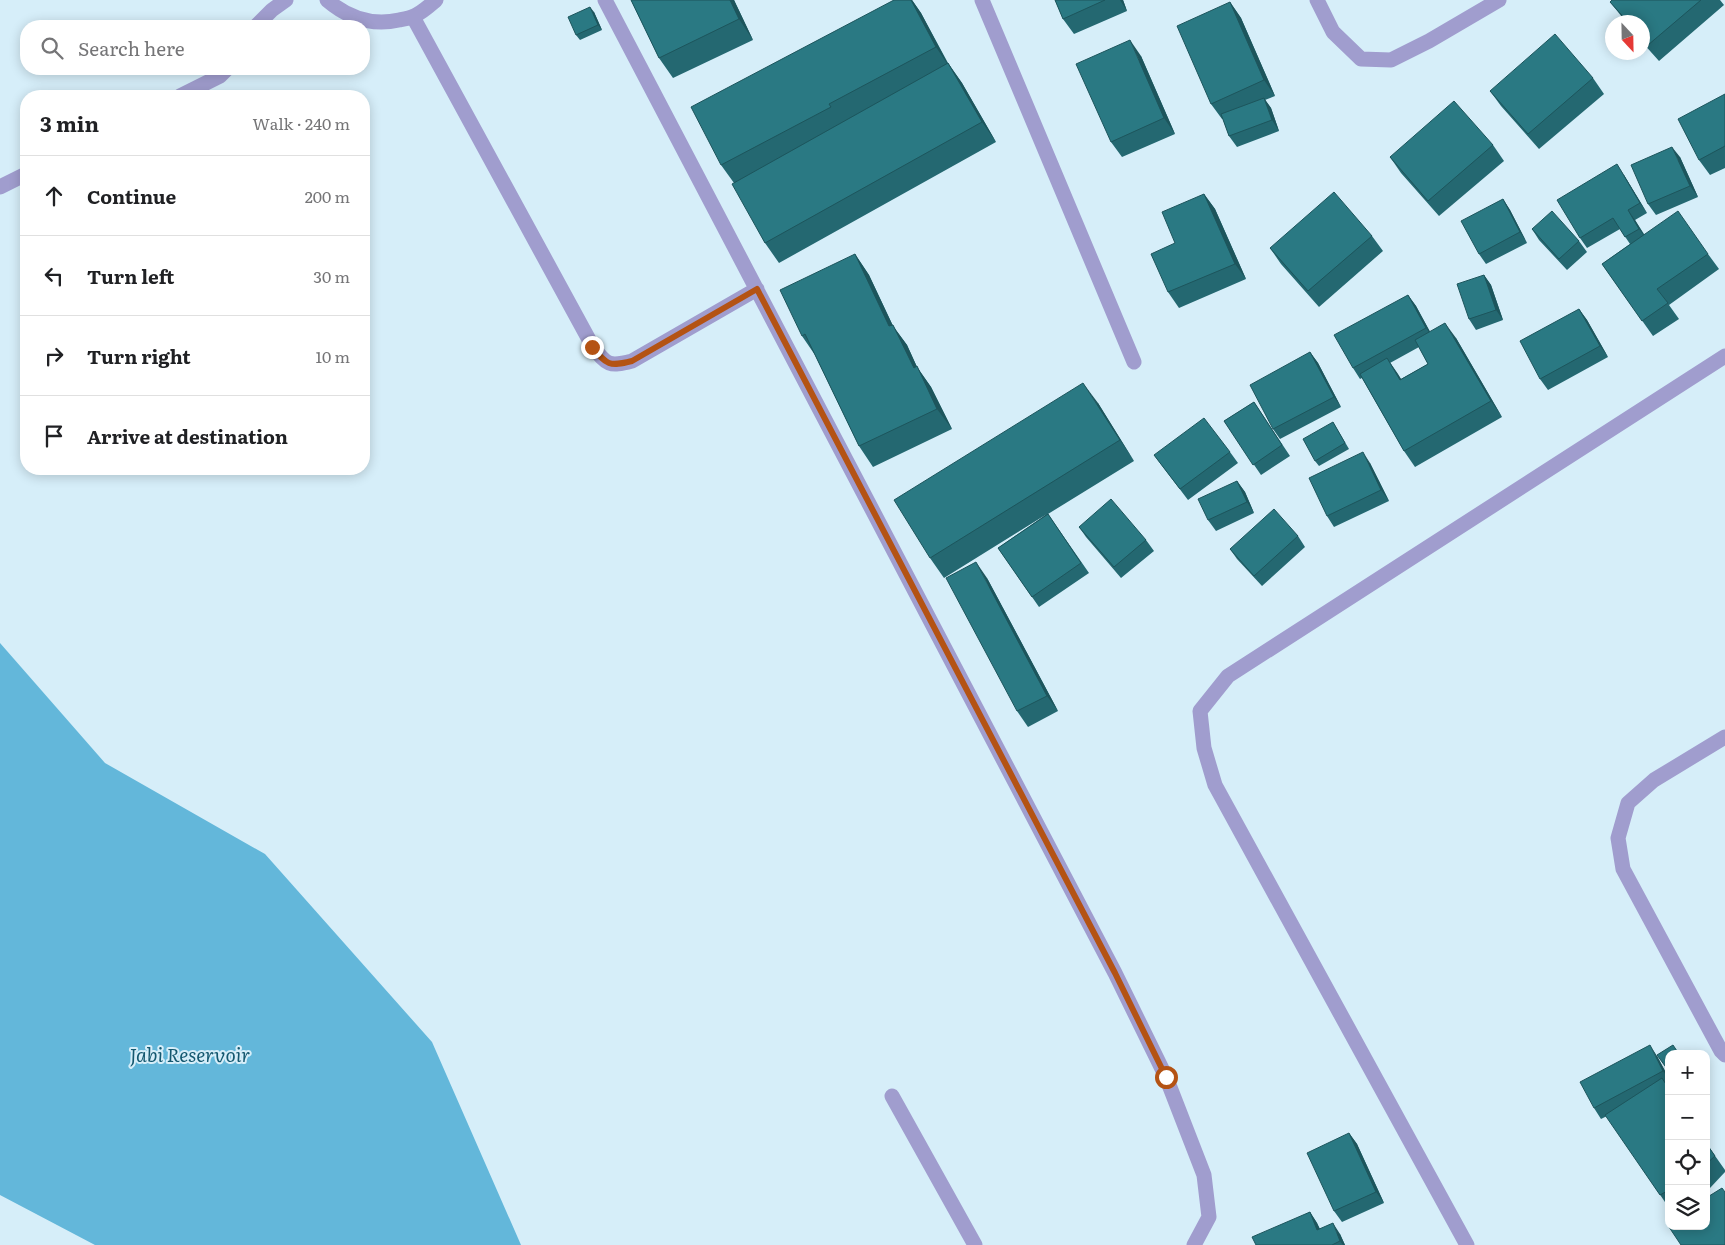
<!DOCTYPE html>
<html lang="en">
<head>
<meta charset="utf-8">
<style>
  :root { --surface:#fff; --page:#f6f6f6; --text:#202124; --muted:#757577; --line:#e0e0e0 }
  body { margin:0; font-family:Literata,serif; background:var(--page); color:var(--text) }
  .controls { position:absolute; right:15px; bottom:15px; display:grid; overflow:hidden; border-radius:10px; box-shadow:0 2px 12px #0003 }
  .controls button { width:45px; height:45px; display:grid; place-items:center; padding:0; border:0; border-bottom:1px solid var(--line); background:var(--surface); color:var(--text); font:25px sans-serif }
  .compass { position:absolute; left:1605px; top:15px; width:45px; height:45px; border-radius:50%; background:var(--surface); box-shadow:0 2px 12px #0003; rotate:158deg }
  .stop { position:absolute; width:15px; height:15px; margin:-11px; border:4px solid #b45314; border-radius:50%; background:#fff }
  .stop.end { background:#b45314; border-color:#fff; box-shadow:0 1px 5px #0008 }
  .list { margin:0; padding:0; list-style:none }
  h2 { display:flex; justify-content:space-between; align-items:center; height:65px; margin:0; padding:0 20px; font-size:21px }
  h2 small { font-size:16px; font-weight:400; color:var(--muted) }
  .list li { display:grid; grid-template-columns:32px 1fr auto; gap:15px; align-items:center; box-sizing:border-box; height:80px; padding:0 20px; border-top:1px solid var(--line) }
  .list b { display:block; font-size:19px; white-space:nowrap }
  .list em { font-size:16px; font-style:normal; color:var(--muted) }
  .icon { flex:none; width:28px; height:28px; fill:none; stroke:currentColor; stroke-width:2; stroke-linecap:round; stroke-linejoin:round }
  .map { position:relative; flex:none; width:1725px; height:1245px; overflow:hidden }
  .search { position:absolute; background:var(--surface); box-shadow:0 2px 12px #0003; left:20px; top:20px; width:350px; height:55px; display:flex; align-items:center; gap:12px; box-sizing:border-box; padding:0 18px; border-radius:20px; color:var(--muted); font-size:19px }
  .panel { position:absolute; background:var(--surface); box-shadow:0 2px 12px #0003; left:20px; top:90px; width:350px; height:385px; border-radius:20px }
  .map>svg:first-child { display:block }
  .water { fill:#63b7da }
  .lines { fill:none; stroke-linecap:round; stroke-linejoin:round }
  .street { stroke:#a09dce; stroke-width:15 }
  .wall { fill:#246871; fill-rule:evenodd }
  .shaded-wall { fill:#1d555c }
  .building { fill:#2a7983; stroke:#1d555c }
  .route { stroke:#b45314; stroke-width:6 }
  .labels { text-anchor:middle; stroke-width:4; stroke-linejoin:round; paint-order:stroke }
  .water-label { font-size:19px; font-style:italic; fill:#145870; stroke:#d6eef9 }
</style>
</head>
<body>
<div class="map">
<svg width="1725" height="1245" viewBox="0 0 1725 1245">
  <rect width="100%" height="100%" fill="#d6eef9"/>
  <path class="water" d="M 0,643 L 105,763 L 265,854 L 432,1042 L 521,1245 L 95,1245 L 0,1195 Z"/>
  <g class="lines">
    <path class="street" d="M 327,0 C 348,18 372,26 399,20 C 404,19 410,18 414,16 C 423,12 429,6 436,0
      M 605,0 L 1115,973 L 1166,1077 L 1204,1175 L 1209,1217 L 1194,1245
      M 982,0 L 1134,362
      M 1317,0 L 1333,32 L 1361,59 L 1391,60 L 1429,41 L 1499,0
      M 413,17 L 593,347 C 607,365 609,367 632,361 L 757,289
      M 256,26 L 272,10 L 286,0
      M 180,96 L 220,76 L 227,69
      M 0,187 L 26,174
      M 1725,737 L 1654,780 L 1628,803 L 1618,838 L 1623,869 L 1721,1051 L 1725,1055
      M 892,1096 L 975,1245
      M 1467,1245 L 1215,785 L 1204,748 L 1200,711 L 1228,676 L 1725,356"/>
  </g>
  <path class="wall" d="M 631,0 L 734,0 L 753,40 L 673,78 L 659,58 Z
    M 894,0 L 912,0 L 921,13 L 948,63 L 962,83 L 996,142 L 779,263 L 765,243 L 734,183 L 721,165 Z
    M 1055,0 L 1123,0 L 1127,11 L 1074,34 L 1063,19 Z
    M 1612,0 L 1720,0 L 1724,5 L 1659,61 L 1642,42 L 1642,22 L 1626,22 L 1610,2 Z
    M 1230,2 L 1241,18 L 1275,96 L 1265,100 L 1271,108 L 1279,131 L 1237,147 L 1229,136 L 1223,119 L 1222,119 L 1211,104 Z
    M 594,12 L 602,30 L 580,40 L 576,35 Z
    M 1141,56 L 1175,134 L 1122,157 L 1111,142 Z
    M 1593,78 L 1604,94 L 1539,149 L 1501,106 L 1490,91 Z
    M 1725,94 L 1725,168 L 1710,175 L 1699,160 Z
    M 1493,145 L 1504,161 L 1439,216 L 1401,173 L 1390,157 Z
    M 1680,157 L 1698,197 L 1656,215 L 1648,204 Z
    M 1624,175 L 1647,213 L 1635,220 L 1644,234 L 1708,254 L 1719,269 L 1669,305 L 1679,319 L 1653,336 L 1602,264 L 1630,244 L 1620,229 L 1587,248 L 1580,238 Z
    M 1204,194 L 1215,209 L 1246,279 L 1179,308 L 1168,292 L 1175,243 Z
    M 1503,199 L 1510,210 L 1527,243 L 1486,264 L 1479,254 Z
    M 1532,229 L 1579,241 L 1587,252 L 1567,270 L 1539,240 Z
    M 1372,236 L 1383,251 L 1319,307 L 1281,264 L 1270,248 Z
    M 855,254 L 869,275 L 893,326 L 907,345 L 917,367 L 931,387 L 952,429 L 873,467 L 859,446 L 815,355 L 802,336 Z
    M 1484,275 L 1491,285 L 1503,320 L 1476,330 L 1469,319 Z
    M 1408,295 L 1416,306 L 1430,332 L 1456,338 L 1502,417 L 1415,467 L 1404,451 L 1362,378 L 1360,379 L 1353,368 ZM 1419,347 L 1428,364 L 1401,379 L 1390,363 Z
    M 1579,309 L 1587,320 L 1608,357 L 1548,390 L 1540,379 Z
    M 1310,352 L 1318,363 L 1341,407 L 1280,439 L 1273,429 Z
    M 1254,402 L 1290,456 L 1261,475 L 1224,421 Z
    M 1098,403 L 1134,461 L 1048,514 L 1089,573 L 1039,607 L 998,548 L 1047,514 L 944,578 L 930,558 Z
    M 1333,422 L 1349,449 L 1319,466 L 1315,461 Z
    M 1230,452 L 1238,463 L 1188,500 L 1154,455 Z
    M 1370,463 L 1389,501 L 1334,527 L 1327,516 Z
    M 1237,481 L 1245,492 L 1254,513 L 1216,531 L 1208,520 Z
    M 1079,527 L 1146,540 L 1154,551 L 1121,578 L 1086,537 Z
    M 1298,536 L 1305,547 L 1262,586 L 1237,559 L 1230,549 Z
    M 987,578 L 1058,711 L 1028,727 L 1017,711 Z
    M 1657,1056 L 1669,1078 L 1669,1083 L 1666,1084 L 1669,1088 L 1669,1208 L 1607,1116 L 1601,1119 L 1594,1108 Z
    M 1349,1133 L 1357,1144 L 1384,1203 L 1342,1222 L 1334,1211 Z
    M 1706,1143 L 1725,1170 L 1725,1172 L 1710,1188 L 1706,1190 Z
    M 1310,1212 L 1317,1223 L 1320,1229 L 1340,1234 L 1345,1245 L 1256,1245 Z"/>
  <path class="shaded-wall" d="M 730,0 L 734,0 L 753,40 L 739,19 Z
    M 911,0 L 912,0 L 921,13 L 950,68 L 936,47 Z
    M 1120,0 L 1123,0 L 1127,11 Z
    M 1230,2 L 1241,18 L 1275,96 L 1264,80 Z
    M 590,7 L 594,12 L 602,30 L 598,25 Z
    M 1130,40 L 1141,56 L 1175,134 L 1164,118 Z
    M 948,63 L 962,83 L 996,142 L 982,122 Z
    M 1264,98 L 1271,108 L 1279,131 L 1272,120 Z
    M 1672,147 L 1680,157 L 1698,197 L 1690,186 Z
    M 1617,164 L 1624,175 L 1647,213 L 1640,203 Z
    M 1204,194 L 1215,209 L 1246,279 L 1235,264 Z
    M 1503,199 L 1510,210 L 1527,243 L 1520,232 Z
    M 1628,210 L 1635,220 L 1647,240 L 1639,229 Z
    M 855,254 L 869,275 L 893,326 L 907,345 L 917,367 L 931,387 L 952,429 L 937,409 L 889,326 Z
    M 1484,275 L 1491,285 L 1503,320 L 1496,310 Z
    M 1408,295 L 1416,306 L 1434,339 L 1426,328 Z
    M 1579,309 L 1587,320 L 1608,357 L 1600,346 Z
    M 1445,323 L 1456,338 L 1502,417 L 1491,401 Z
    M 1310,352 L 1318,363 L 1341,407 L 1334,397 Z
    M 1387,358 L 1398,374 L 1411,396 L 1400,380 Z
    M 1083,383 L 1098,403 L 1134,461 L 1120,440 Z
    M 1363,452 L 1370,463 L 1389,501 L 1381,490 Z
    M 1237,481 L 1245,492 L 1254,513 L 1247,502 Z
    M 976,562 L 987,578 L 1058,711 L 1047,696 Z
    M 1650,1045 L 1657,1056 L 1669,1079 L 1663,1071 Z
    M 1349,1133 L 1357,1144 L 1384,1203 L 1376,1192 Z
    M 1310,1212 L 1317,1223 L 1325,1241 L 1317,1230 Z
    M 1333,1223 L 1340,1234 L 1345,1245 L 1343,1245 L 1340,1241 Z"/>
  <path class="building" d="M 631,0 L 730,0 L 739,19 L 659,58 Z
    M 894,0 L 911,0 L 936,47 L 829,104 L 831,107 L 721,165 L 691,107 Z
    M 1055,0 L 1105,0 L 1063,19 Z
    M 1612,0 L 1701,0 L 1648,45 L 1642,39 L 1642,22 L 1628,22 L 1610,2 Z
    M 1230,2 L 1264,80 L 1211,104 L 1177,26 Z
    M 590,7 L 598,25 L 576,35 L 568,17 Z
    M 1555,34 L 1593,78 L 1528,134 L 1490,91 Z
    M 1130,40 L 1164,118 L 1111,142 L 1076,64 Z
    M 948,63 L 982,122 L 765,243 L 732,184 Z
    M 1725,94 L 1725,146 L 1699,160 L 1678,119 Z
    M 1264,98 L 1272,120 L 1229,136 L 1221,114 Z
    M 1454,101 L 1493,145 L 1428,201 L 1390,157 Z
    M 1672,147 L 1690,186 L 1648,204 L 1631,165 Z
    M 1617,164 L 1640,203 L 1628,210 L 1639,229 L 1625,237 L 1613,218 L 1580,238 L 1557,200 Z
    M 1334,192 L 1372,236 L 1308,291 L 1270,248 Z
    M 1204,194 L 1235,264 L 1168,292 L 1151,254 L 1175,243 L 1162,212 Z
    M 1503,199 L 1520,232 L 1479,254 L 1461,221 Z
    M 1552,211 L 1579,241 L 1559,259 L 1532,229 Z
    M 1678,211 L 1708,254 L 1657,289 L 1668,303 L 1642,321 L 1602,264 Z
    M 855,254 L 889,326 L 893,325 L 914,368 L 917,366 L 937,409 L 859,446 L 805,334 L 802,336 L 780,290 Z
    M 1484,275 L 1496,310 L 1469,319 L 1457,284 Z
    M 1408,295 L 1426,328 L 1353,368 L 1334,335 Z
    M 1579,309 L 1600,346 L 1540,379 L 1520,341 Z
    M 1445,323 L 1491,401 L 1404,451 L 1360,374 L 1387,358 L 1400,380 L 1428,364 L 1415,340 Z
    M 1310,352 L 1334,397 L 1273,429 L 1250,385 Z
    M 1083,383 L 1120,440 L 930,558 L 894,500 Z
    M 1254,402 L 1282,445 L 1253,465 L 1224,421 Z
    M 1204,418 L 1230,452 L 1180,489 L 1154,455 Z
    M 1333,422 L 1345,443 L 1315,461 L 1303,439 Z
    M 1363,452 L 1381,490 L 1327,516 L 1309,478 Z
    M 1237,481 L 1247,502 L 1208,520 L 1198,499 Z
    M 1111,499 L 1146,540 L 1114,567 L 1079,527 Z
    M 1274,509 L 1298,536 L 1254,576 L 1230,549 Z
    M 1048,514 L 1081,563 L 1032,597 L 998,548 Z
    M 976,562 L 1047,696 L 1017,711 L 946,578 Z
    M 1650,1045 L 1663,1071 L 1594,1108 L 1580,1082 Z
    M 1673,1045 L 1679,1054 L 1669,1054 L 1668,1070 L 1657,1055 Z
    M 1662,1078 L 1669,1089 L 1669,1190 L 1660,1195 L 1605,1115 Z
    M 1349,1133 L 1376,1192 L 1334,1211 L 1307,1153 Z
    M 1706,1143 L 1715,1156 L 1706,1164 Z
    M 1722,1188 L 1725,1192 L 1725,1245 L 1681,1245 L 1667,1224 L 1669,1223 L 1669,1226 L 1706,1226 L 1706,1198 Z
    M 1310,1212 L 1317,1230 L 1333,1223 L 1340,1241 L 1332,1245 L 1256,1245 L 1252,1237 Z"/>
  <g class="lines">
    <path class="route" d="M 592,347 C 607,365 609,367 632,361 L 757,289 L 1115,973 L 1166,1077"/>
  </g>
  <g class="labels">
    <g class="water-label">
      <text x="190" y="1062">Jabi Reservoir</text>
    </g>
  </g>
</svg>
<div class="controls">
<button>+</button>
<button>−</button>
<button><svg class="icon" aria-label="locate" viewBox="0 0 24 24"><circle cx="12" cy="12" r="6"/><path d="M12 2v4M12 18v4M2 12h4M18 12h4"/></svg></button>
<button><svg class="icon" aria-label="layers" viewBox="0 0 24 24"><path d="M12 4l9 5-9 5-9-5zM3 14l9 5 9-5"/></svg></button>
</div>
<svg class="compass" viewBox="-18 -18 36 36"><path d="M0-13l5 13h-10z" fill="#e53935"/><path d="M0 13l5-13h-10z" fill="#757577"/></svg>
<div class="stop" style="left:1166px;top:1077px"></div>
<div class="stop end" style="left:592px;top:347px"></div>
<div class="search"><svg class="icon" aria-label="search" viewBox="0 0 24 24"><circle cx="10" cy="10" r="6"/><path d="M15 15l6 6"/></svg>Search here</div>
<section class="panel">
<h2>3 min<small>Walk · 240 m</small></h2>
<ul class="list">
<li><svg class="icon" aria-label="ahead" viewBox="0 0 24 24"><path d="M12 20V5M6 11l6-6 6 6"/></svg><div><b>Continue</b></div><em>200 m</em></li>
<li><svg class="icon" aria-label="left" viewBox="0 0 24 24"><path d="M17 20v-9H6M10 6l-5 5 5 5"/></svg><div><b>Turn left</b></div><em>30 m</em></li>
<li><svg class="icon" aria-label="right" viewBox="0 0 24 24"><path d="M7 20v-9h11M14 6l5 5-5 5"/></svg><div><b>Turn right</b></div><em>10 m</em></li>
<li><svg class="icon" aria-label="arrive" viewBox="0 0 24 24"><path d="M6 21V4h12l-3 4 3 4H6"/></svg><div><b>Arrive at destination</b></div></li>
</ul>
</section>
</div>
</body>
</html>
